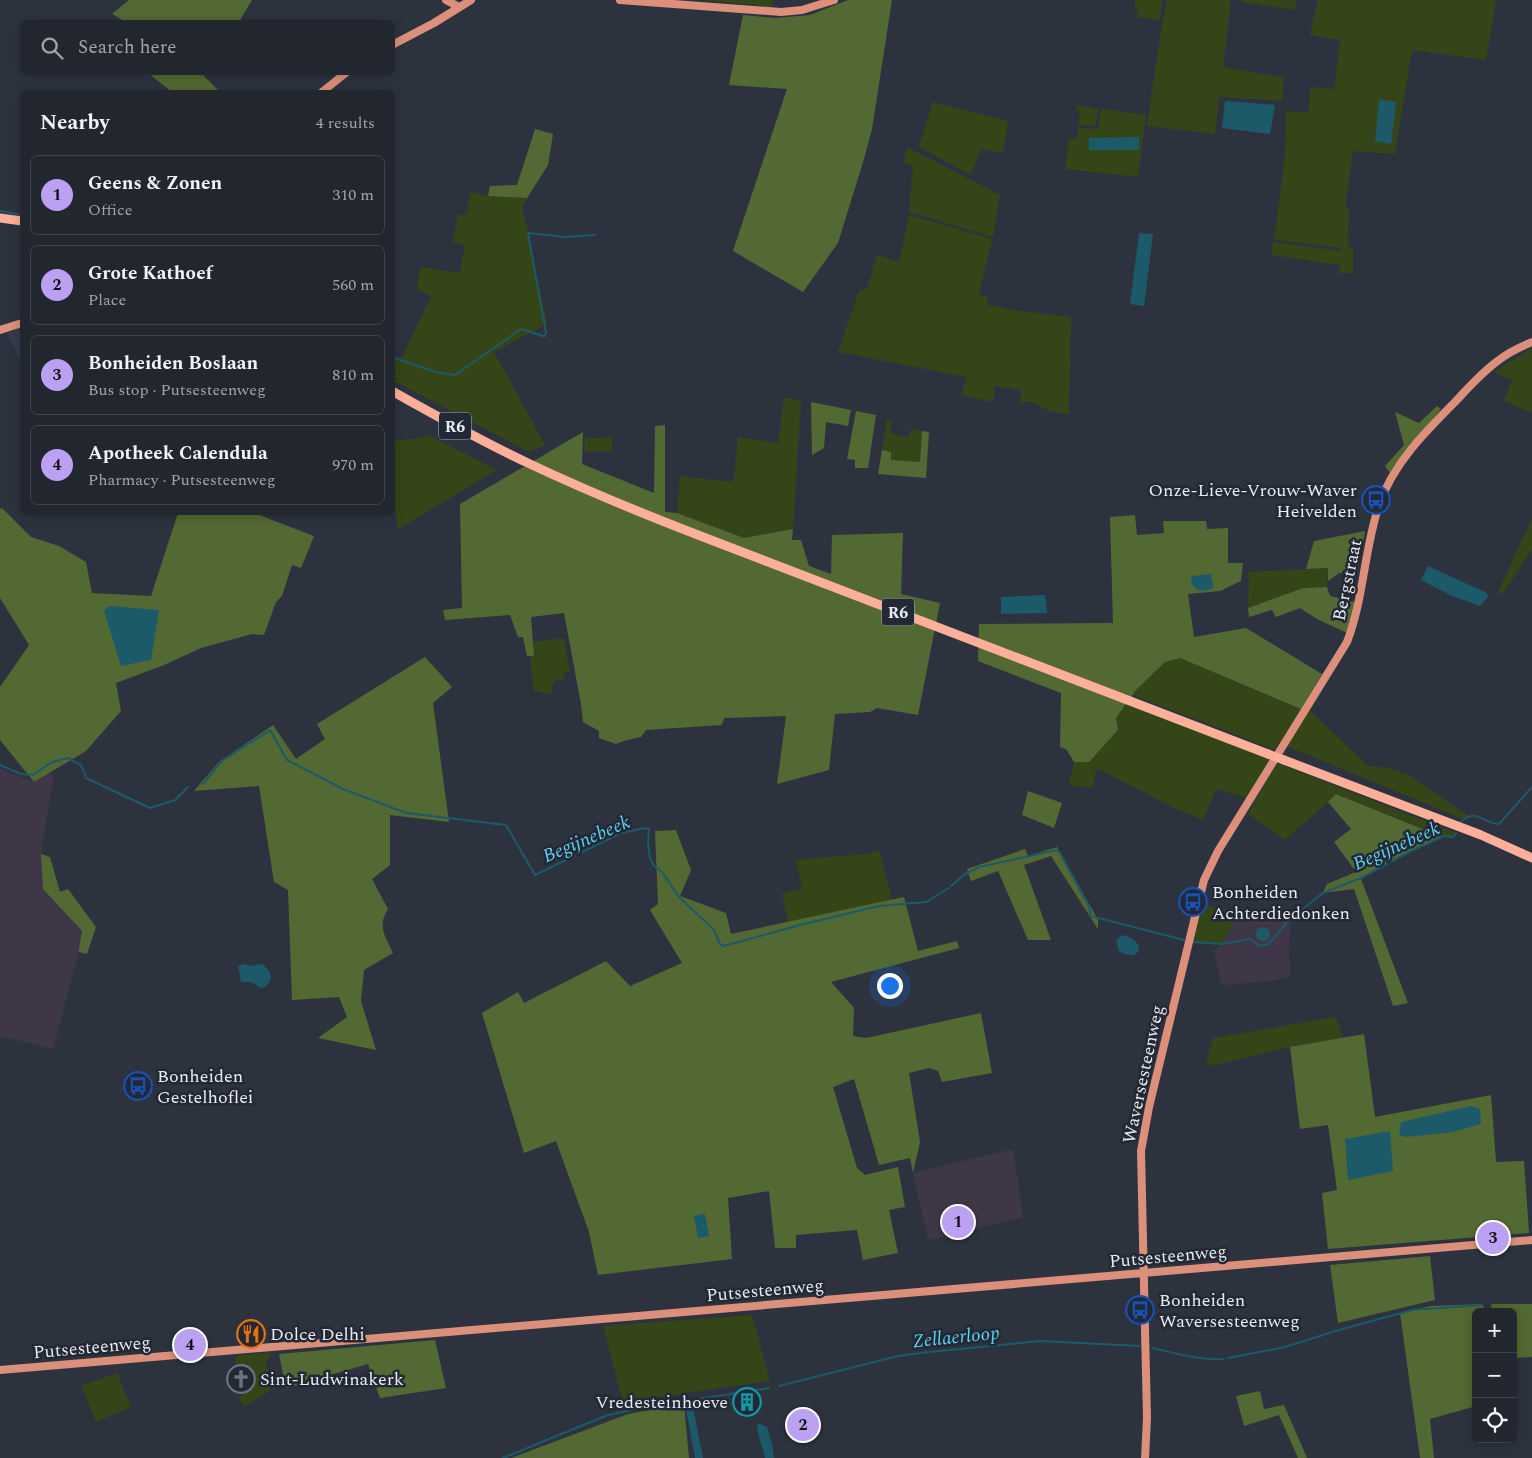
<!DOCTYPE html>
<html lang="en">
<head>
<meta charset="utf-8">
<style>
  :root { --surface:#21262f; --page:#292e37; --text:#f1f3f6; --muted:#a2a5aa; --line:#3e434b; --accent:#bca0f2 }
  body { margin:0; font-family:Spectral,serif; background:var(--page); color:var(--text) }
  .controls { position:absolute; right:15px; bottom:15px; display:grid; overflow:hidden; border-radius:8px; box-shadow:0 2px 12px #0003 }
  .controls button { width:45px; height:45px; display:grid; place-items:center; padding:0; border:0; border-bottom:1px solid var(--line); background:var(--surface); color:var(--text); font:25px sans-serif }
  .you { position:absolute; left:889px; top:985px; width:18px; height:18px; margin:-12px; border:4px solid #fff; border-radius:50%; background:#1a73e8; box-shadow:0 0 0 8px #1a73e833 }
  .badge { display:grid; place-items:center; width:32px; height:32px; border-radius:50%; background:var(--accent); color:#111; font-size:16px; font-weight:700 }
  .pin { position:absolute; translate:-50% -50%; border:2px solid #fff; box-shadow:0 1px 5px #0006 }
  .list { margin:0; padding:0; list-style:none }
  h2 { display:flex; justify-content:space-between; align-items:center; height:65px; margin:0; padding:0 20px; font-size:21px }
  h2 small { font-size:16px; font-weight:400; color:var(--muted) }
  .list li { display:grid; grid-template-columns:32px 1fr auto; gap:15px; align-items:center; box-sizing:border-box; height:80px; margin:0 10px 10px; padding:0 10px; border:1px solid var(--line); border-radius:8px }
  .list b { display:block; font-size:19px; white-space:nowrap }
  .list p { margin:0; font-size:16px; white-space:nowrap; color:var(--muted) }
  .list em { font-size:16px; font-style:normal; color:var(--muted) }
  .icon { flex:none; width:28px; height:28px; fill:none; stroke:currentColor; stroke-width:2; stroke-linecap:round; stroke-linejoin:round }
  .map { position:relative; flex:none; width:1532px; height:1458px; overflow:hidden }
  .search { position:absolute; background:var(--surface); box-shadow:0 2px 12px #0003; left:20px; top:20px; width:375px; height:55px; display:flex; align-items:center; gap:12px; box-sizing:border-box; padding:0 18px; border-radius:8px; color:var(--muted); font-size:19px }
  .panel { position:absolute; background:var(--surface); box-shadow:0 2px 12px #0003; left:20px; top:90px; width:375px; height:425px; border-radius:8px }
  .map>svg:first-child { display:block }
  .built { fill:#323d4d }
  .industrial { fill:#3f3747 }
  .green { fill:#344618 }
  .forest { fill:#536933 }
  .water { fill:#1c5a6a }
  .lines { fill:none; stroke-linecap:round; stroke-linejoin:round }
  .stream { stroke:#1c5a6a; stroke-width:2 }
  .secondary { stroke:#dc907b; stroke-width:8 }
  .primary { stroke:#feaf9a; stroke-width:9 }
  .primary-bridge { stroke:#feaf9a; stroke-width:9 }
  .labels { text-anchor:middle; stroke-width:5; stroke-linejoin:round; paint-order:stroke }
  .shield { fill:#222934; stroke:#acb2ba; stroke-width:1 }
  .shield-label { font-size:16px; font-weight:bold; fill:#e7ecf3 }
  .poi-label { font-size:18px; fill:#e7ecf3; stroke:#222934; text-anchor:start }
  .street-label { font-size:18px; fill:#e7ecf3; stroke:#222934 }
  .water-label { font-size:19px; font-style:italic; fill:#5dd2f3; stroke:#222934 }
</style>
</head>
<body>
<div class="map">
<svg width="1532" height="1458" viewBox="0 0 1532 1458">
  <rect width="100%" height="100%" fill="#2c333f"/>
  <path class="built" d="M 22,328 L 22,364 L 7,333 Z"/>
  <path class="industrial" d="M 0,769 L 34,782 L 48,773 L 54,775 L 41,854 L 43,888 L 82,932 L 79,951 L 53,1049 L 0,1036 Z
    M 1280,909 L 1290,919 L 1289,959 L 1291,977 L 1276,980 L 1227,985 L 1221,983 L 1214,951 L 1222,943 L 1238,914 L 1266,910 Z
    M 1013,1149 L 1023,1217 L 928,1240 L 913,1173 Z"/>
  <path class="green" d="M 705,0 L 773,0 L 771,7 Z
    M 1135,0 L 1162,0 L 1160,20 L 1137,17 L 1138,9 L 1135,8 Z
    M 1167,0 L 1231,0 L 1223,67 L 1284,78 L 1282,101 L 1219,97 L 1215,134 L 1147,126 L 1160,36 Z
    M 1242,0 L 1296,0 L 1295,10 L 1242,2 Z
    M 1318,0 L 1496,0 L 1486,60 L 1412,50 L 1395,154 L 1353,151 L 1345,208 L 1349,209 L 1348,247 L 1353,247 L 1353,273 L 1339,273 L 1340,265 L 1272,255 L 1273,242 L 1341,251 L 1341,248 L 1274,240 L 1285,157 L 1286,111 L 1308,113 L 1311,87 L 1334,89 L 1340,40 L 1310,35 Z
    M 933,102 L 1008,121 L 1003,153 L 981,149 L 971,175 L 919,147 Z
    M 1077,105 L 1098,109 L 1096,123 L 1093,126 L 1078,125 L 1080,112 L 1076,111 Z
    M 1101,109 L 1146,115 L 1138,177 L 1065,169 L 1069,138 L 1077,139 L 1078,128 L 1098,129 Z
    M 907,147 L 1000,195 L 993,237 L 909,212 L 913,166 L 904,163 Z
    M 470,192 L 488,196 L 527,198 L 522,206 L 547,324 L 494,352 L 545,445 L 529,452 L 393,380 L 392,357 L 401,360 L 431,296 L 417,289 L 420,267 L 460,273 L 465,245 L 452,242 L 458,215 L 458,214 L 467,215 Z
    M 909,215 L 992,239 L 979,294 L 988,297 L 987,305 L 1021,311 L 1071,317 L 1069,414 C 1055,413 1044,410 1032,402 L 1020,403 L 1021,390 L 995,386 L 993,402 L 961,395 L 967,377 L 838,352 L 859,291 L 867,289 L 877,255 L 899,262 Z
    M 1532,348 L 1532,413 L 1504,401 L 1512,380 L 1494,372 Z
    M 784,398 L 801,400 L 793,529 L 744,538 L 677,513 L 680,476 L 731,482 L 734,479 L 738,437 L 778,443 Z
    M 887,419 L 892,421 L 890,433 L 908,438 L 911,429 L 922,431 L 920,462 L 890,460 L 882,450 Z
    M 428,435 L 497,470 L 398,529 L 393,490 L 393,441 L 419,438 Z
    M 612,437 L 612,451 L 585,452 L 584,438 Z
    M 1532,518 L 1532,549 L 1503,594 L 1498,592 Z
    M 1328,568 L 1327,587 L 1303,588 L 1248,608 L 1249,572 Z
    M 564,638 L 570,672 L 564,672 L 565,679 L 555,680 L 555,684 L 551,685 L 552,694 L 534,691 L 530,656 L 534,656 L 533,642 Z
    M 1180,658 L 1301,709 L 1275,750 L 1133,695 L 1136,690 L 1165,662 Z
    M 1126,704 L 1270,759 L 1247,798 L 1216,789 L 1203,820 L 1174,808 L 1097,768 L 1092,788 L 1069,785 L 1074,762 L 1089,762 L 1118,730 L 1116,718 Z
    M 1309,710 L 1368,766 L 1389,768 L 1409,775 L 1468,816 L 1463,819 L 1287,746 Z
    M 1277,763 L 1456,833 L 1453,837 L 1442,837 L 1337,794 L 1285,840 L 1248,814 Z
    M 879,850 L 892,900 L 788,922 L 782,893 L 803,889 L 795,860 L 866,854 Z
    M 1202,904 L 1238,914 L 1222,944 L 1193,942 Z
    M 1336,1017 L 1343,1038 L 1290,1047 L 1220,1064 L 1206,1065 L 1213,1038 Z
    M 752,1315 L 770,1381 L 623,1402 L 603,1326 Z
    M 270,1353 L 271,1357 L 266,1361 L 271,1390 L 244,1407 L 239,1397 L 250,1390 L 254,1380 L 248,1372 L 241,1371 L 235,1360 L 235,1357 L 237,1357 L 238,1355 Z
    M 117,1373 L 131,1407 L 96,1422 L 81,1386 Z"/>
  <path class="forest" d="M 129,0 L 252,0 L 239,22 L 126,22 L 112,14 Z
    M 848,0 L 892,0 L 872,129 L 864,159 L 838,243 L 803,292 L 733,251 L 787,89 L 729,85 L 743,15 L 775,18 L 810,15 Z
    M 148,73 L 202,73 L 202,74 L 220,92 L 172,92 Z
    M 535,129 L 553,134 L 548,165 L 527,198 L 488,196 L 490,186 L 517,185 Z
    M 811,402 L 851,410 L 848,426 L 826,422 L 824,448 L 812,455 Z
    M 1437,406 L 1441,409 L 1390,473 L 1385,466 L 1404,445 L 1395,412 L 1419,423 Z
    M 856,411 L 876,415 L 868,468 L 855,468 L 855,460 L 847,459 Z
    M 665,425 L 665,512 L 677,513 L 744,538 L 793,529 L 792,540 L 801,540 L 809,566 L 831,574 L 832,535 L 903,533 L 901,594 L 940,603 L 918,715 L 877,708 L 870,712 L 835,714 L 829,770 L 777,784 L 786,716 L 724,718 L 722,725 L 646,730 L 641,737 L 627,740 L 616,744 L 599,738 L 599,731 L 583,722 L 581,704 L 564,613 L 531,617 L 534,656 L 527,656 L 523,637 L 518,637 L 510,615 L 445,620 L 443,610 L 462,608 L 460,504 L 583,432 L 582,464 L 654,493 L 655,426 Z
    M 922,431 L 929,432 L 926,478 L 878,474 L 882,450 L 891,452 L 891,460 L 920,462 Z
    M 2,508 L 31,537 L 59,546 L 86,562 L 92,593 L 151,596 L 178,513 L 254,513 L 314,536 L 301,568 L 292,565 L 282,596 L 276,602 L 264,635 L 252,634 L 201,648 L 164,665 L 116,683 L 121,711 L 86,751 L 34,782 L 0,740 L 0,687 L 29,645 L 0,598 L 0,509 Z
    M 1135,515 L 1137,535 L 1164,533 L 1163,521 L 1206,521 L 1207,529 L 1228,528 L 1228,563 L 1243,563 L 1241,581 L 1220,591 L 1188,594 L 1194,637 L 1246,628 L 1322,674 L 1301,709 L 1180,658 L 1165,662 L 1136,690 L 1116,718 L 1118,730 L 1089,762 L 1074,762 L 1066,749 L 1060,747 L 1061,693 L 978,661 L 979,624 L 1113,623 L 1110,517 Z
    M 1365,531 L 1357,573 L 1339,573 L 1328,581 L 1328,568 L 1306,569 L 1314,541 Z
    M 1327,587 L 1330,596 L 1355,602 L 1347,633 L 1317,619 L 1300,608 L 1276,617 L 1272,610 L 1249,617 L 1248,608 L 1303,588 Z
    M 425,657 L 452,687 L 433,703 L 449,822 L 390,815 L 390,865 L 372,879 L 388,909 C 377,927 385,935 393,953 L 364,970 L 361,1001 L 376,1050 L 318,1038 L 347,1017 L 339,997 L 292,1000 L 288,890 L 274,882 L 259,786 L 194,791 L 219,762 L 273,725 L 296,759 L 325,739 L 317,724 Z
    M 1028,791 L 1062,803 L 1054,828 L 1022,815 Z
    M 1336,794 L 1442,837 L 1409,852 L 1361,879 L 1408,1003 L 1393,1006 L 1354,889 L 1323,893 L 1327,884 L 1356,872 L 1334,842 L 1351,829 L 1328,802 Z
    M 676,830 L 691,870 L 680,896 L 726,913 L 731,934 L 904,897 L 918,951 L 957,941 L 959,948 L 831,982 L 854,1008 L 853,1036 L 866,1038 L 981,1013 L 992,1073 L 942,1082 L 938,1071 L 929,1068 L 909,1073 L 920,1142 L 913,1173 L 910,1158 L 879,1165 L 854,1079 L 833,1087 L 857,1168 L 865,1175 L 898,1167 L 905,1207 L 889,1210 L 898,1253 L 863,1260 L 857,1230 L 796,1235 L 796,1248 L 775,1248 L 769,1191 L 728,1198 L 732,1259 L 598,1275 L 589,1232 L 556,1141 L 524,1153 L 482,1013 L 518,992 L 524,1003 L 606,961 L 630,986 L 682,963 L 650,910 L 658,904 L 655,831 Z
    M 1057,847 L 1098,920 L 1098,929 L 1051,856 L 1024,865 L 1051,940 L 1028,940 L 998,871 L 971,881 L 967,869 L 1025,849 L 1028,856 Z
    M 41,854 L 50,857 L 60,892 L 68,889 L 96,927 L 87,954 L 79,952 L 79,949 L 82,931 L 43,889 Z
    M 1364,1034 L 1375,1117 L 1491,1095 L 1496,1162 L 1524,1161 L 1529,1233 L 1328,1249 L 1322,1193 L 1337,1190 L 1328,1125 L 1300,1129 L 1290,1047 Z
    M 1430,1256 L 1435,1300 L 1338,1323 L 1330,1265 Z
    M 1483,1304 L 1484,1312 L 1476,1312 L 1476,1406 L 1430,1419 L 1434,1458 L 1420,1458 L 1400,1313 L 1431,1306 Z
    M 1491,1304 L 1532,1304 L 1532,1357 L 1513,1358 L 1513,1312 L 1492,1312 Z
    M 435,1340 L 446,1388 L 380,1398 L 368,1364 L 286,1388 L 279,1354 Z
    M 1260,1391 L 1264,1409 L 1284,1405 L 1307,1458 L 1298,1458 L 1279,1415 L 1244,1426 L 1236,1396 Z
    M 684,1404 L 689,1458 L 511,1458 L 628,1414 Z"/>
  <path class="water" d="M 1379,99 L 1396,102 L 1391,144 L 1375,141 Z
    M 1225,101 L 1275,105 L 1270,134 L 1222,128 Z
    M 1139,137 L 1139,150 L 1089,150 L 1089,138 Z
    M 1139,233 L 1153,234 L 1144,306 L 1130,304 Z
    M 1428,566 L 1487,593 L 1488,597 L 1480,606 L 1450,595 L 1421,580 Z
    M 1211,574 L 1213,585 L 1212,589 C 1201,591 1198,593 1191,583 L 1192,576 Z
    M 1045,595 L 1047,613 L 1001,614 L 1001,597 Z
    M 110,606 L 159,610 L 151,660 L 121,666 L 104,611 Z
    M1256 934a7 7 0 1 1 14 0a7 7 0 1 1-14 0Z
    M 1122,935 C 1150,941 1139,965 1119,951 L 1116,940 Z
    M 245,964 L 249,966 L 263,964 L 269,971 L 271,977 L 269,983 L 265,987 L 260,988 C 253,982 250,981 241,982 L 238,966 Z
    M 1472,1106 L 1480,1109 L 1481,1124 L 1453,1132 L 1406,1137 L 1399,1135 L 1401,1122 Z
    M 1390,1131 L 1393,1171 L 1348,1180 L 1345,1139 Z
    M 705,1214 L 709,1236 L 698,1238 L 694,1216 Z
    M 692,1403 L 703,1458 L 695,1458 L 685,1404 Z
    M 757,1423 L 767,1427 L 772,1444 L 774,1458 L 765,1458 C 763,1446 757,1436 757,1423 Z"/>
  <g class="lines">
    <path class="stream" d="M 0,211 L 22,215
      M 392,357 L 436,372 L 455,375 L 521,329 L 543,336 L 545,336 L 546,333 L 528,233 L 564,237 L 595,235
      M 0,765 L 21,774 L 33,775 L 52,762 L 68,758 L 81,765 L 86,778 L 150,808 L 175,800 L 188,787
      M 203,784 L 222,761 L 270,730 L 287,760 L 343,789 L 406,813 L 506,825 L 535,875 L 621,833 L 645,828 L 649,829 L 648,844 L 650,858 L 654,866 L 662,872 L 679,897 L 714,930 L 720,944 L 724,946 L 800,925 L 879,906 L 926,902 L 949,888
      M 1461,822 C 1475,807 1484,824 1499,824 L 1532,787
      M 951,886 L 965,874 L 979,867 L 1057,850 L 1060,853 L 1089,907 L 1091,916 L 1184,940
      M 1193,942 L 1222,944 L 1250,939 L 1260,946 L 1269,944 L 1290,919 L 1323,893 L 1361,878 L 1409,852 L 1444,836 L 1453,837 L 1456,833
      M 1153,1348 C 1176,1353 1200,1361 1223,1359
      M 1228,1358 L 1285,1347 L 1339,1330 L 1412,1310 L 1482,1305
      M 779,1386 L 898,1356 L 929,1352 L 1040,1341 L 1140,1346
      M 503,1458 L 608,1415 L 642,1408 L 769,1388"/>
    <path class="secondary" d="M 446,0 L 459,7
      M 620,0 L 781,12 L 802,10 L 834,0
      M 392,45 L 434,23 L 471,0
      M 322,92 L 347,72
      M 0,330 L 22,323
      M 0,1370 L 1532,1240
      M 1145,1458 L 1147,1418 L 1141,1151 L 1149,1107 L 1204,880 L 1218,851 L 1347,642 C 1364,598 1364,550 1379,505 C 1393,464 1425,432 1455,402 C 1469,387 1482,372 1499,360 C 1509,352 1520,347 1532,342"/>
    <path class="primary" d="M 0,218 L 22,221
      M 392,391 C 438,417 483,442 530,464 C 585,490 641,513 698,535 L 1268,754
      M 1284,760 L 1481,835 L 1532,858"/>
    <path class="primary-bridge" d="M 1268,754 L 1284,760"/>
  </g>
  <defs>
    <symbol id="bus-ring" viewBox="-11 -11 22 22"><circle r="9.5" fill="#222934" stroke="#1a4fb4" stroke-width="1.5"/><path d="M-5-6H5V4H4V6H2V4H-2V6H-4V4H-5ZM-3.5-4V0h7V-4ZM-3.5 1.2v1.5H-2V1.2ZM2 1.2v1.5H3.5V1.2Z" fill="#1a4fb4"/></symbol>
    <symbol id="restaurant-ring" viewBox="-11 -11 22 22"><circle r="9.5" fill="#222934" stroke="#e8710a" stroke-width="1.5"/><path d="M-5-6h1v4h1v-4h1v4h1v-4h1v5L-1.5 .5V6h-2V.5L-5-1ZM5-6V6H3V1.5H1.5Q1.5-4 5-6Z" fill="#e8710a"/></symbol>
    <symbol id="church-ring" viewBox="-11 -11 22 22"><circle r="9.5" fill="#222934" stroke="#6b7280" stroke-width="1.5"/><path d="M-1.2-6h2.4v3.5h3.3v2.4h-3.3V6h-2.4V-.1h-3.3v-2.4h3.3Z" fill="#6b7280"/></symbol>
    <symbol id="building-ring" viewBox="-11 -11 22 22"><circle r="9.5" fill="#222934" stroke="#0f9aa8" stroke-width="1.5"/><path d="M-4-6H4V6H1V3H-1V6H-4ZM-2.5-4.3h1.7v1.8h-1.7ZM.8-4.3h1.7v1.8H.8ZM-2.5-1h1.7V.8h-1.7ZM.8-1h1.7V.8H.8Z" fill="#0f9aa8"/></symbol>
  </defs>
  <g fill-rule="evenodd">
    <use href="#bus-ring" x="1360" y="484" width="32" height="32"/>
    <use href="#bus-ring" x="1177" y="886" width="32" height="32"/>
    <use href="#bus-ring" x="122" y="1070" width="32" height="32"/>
    <use href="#bus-ring" x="1124" y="1294" width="32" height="32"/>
    <use href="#restaurant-ring" x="235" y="1318" width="32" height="32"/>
    <use href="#church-ring" x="225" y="1363" width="32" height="32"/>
    <use href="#building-ring" x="731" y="1386" width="32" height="32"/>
  </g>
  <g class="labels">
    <g class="shield">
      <rect x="439" y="412.5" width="32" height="27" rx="4"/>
      <rect x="882" y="598.5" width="32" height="27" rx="4"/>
    </g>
    <g class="shield-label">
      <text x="455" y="432">R6</text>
      <text x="898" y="618">R6</text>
    </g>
    <g class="poi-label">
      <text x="1357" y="496" text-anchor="end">Onze-Lieve-Vrouw-Waver<tspan x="1357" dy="21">Heivelden</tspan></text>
      <text x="1212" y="898">Bonheiden<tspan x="1212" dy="21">Achterdiedonken</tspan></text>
      <text x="157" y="1082">Bonheiden<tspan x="157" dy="21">Gestelhoflei</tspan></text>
      <text x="1159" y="1306">Bonheiden<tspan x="1159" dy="21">Waversesteenweg</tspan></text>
      <text x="270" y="1340">Dolce Delhi</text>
      <text x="260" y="1385">Sint-Ludwinakerk</text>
      <text x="728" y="1408" text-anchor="end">Vredesteinhoeve</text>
    </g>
    <g class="street-label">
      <text transform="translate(1347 580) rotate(-78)" y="6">Bergstraat</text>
      <text transform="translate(1143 1074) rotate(-78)" y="6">Waversesteenweg</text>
      <text transform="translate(1168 1256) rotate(-5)" y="6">Putsesteenweg</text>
      <text transform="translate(765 1290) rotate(-5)" y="6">Putsesteenweg</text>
      <text transform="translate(92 1347) rotate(-5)" y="6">Putsesteenweg</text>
    </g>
    <g class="water-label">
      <text transform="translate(586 838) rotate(-23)" y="7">Begijnebeek</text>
      <text transform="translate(1396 845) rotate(-24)" y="7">Begijnebeek</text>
      <text transform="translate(956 1336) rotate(-6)" y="7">Zellaerloop</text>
    </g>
  </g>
</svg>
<div class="controls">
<button>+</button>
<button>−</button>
<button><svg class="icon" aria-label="locate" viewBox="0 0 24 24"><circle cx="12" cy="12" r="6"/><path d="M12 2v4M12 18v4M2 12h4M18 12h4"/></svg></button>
</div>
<div class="you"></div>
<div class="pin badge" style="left:958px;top:1222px">1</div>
<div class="pin badge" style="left:803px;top:1425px">2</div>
<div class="pin badge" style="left:1493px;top:1238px">3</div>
<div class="pin badge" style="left:190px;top:1345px">4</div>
<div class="search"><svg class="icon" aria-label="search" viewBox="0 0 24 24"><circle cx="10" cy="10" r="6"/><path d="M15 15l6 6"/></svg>Search here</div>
<section class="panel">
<h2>Nearby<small>4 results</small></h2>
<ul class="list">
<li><span class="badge">1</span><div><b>Geens &amp; Zonen</b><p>Office</p></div><em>310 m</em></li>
<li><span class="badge">2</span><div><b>Grote Kathoef</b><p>Place</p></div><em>560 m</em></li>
<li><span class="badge">3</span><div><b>Bonheiden Boslaan</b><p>Bus stop · Putsesteenweg</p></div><em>810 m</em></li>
<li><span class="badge">4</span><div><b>Apotheek Calendula</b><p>Pharmacy · Putsesteenweg</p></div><em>970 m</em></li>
</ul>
</section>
</div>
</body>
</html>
